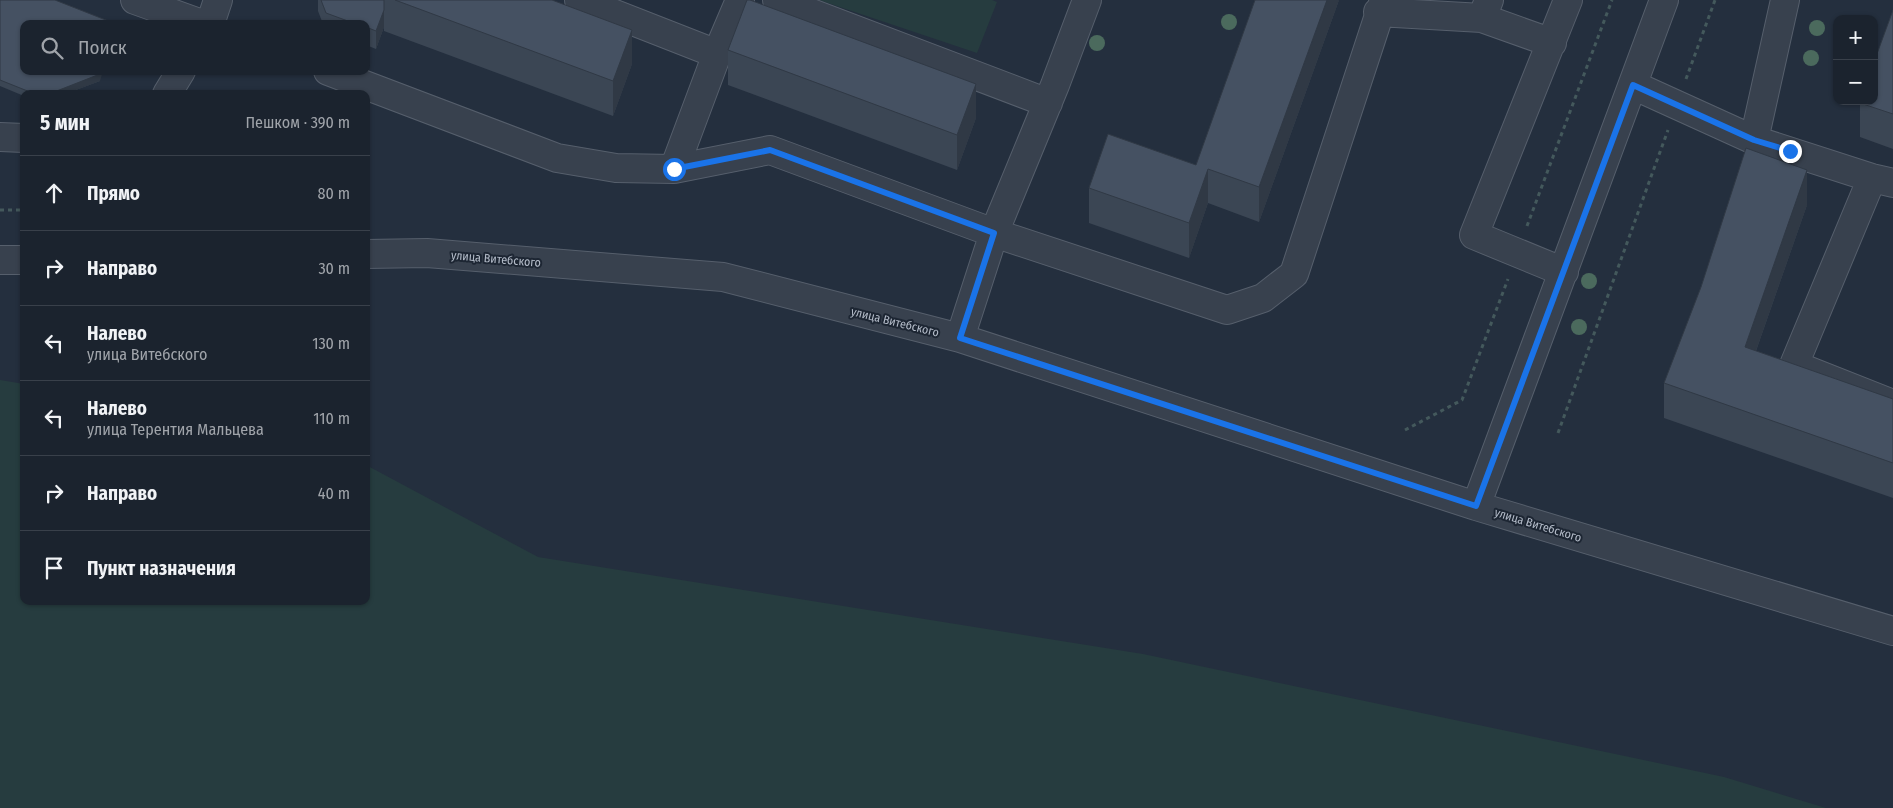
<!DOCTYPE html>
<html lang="ru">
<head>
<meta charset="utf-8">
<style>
  :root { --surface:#1b232e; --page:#242b36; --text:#f1f3f6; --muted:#a0a4aa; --line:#39404a }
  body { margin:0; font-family:"Fira Sans Condensed",sans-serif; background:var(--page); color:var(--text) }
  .controls { position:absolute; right:15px; top:15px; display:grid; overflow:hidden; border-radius:10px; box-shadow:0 1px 4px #0004 }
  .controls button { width:45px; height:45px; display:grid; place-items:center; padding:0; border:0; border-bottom:1px solid var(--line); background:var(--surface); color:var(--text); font:25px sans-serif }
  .stop { position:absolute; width:15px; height:15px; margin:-11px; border:4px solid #1a73e8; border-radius:50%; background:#fff }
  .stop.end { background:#1a73e8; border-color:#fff; box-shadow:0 1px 5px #0008 }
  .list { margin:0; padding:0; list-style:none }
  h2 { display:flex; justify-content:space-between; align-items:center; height:65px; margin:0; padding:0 20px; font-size:21px }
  h2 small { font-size:16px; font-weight:400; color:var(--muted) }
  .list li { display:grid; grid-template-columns:32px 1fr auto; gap:15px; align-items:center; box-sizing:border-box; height:75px; padding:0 20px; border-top:1px solid var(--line) }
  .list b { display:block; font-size:19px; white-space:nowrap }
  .list p { margin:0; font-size:16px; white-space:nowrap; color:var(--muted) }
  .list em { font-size:16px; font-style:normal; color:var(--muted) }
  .icon { flex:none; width:28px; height:28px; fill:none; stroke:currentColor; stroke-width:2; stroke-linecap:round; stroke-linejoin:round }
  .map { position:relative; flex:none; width:1893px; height:808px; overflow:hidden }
  .search { position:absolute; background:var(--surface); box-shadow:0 1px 4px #0004; left:20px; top:20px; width:350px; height:55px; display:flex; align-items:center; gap:12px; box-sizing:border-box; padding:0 18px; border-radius:10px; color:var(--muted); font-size:19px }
  .panel { position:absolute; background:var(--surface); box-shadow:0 1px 4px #0004; left:20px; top:90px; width:350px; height:515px; border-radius:10px }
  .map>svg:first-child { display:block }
  .green { fill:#263c3f }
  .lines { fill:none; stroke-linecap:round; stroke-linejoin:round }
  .minor-casing { stroke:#565f6c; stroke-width:30 }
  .path { stroke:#44595c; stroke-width:3; stroke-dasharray:4 4; stroke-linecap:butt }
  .minor { stroke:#38414e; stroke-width:28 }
  .tree { fill:#4b6a5d }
  .wall { fill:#3b4654 }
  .shaded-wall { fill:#303945 }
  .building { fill:#455162; stroke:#303945 }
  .route { stroke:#1a73e8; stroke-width:6 }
  .labels { text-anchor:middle; stroke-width:4; stroke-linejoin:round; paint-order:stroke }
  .street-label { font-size:12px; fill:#b4bcc9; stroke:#1d2633 }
</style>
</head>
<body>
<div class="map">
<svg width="1893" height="808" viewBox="0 0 1893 808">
  <rect width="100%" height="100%" fill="#242f3e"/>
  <path class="green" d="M 819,0 L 992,0 L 997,2 L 977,53 Z
    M 0,380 L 24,384 L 24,601 L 366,601 L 366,465 L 538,557 L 1143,654 L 1724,777 L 1826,808 L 0,808 Z"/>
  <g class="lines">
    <defs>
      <path id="minor" d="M 135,0 L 202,24
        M 579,0 L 717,54 L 740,0
        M 777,0 L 1048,103
        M 1087,0 L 1055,85 L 994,233 L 1227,310 L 1263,298 L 1294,274 L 1384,0
        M 1785,0 L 1754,140 L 1872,178 L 1893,183
        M 1378,12 L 1482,18 L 1489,0
        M 1482,18 L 1552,43
        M 210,24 L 218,0
        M 328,71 L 557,158 L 616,168 L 674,169 L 770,150 L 994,233 L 960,338
        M 1633,85 L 1754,140
        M 167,94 L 181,71
        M 0,137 L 24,138
        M 674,169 L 717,54
        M 1872,178 L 1794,365 L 1893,404
        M 366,254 L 427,253 L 723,277 L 960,338 L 1476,506 L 1893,631
        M 0,260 L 24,260
        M 1564,272 L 1474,235 L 1568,0
        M 1476,506 L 1664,0"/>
    </defs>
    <use href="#minor" class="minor-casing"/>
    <path class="path" d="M 1686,79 L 1715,0
      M 0,210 L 24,210
      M 1527,226 L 1612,0
      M 1405,430 L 1462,400 L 1508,279
      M 1558,433 L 1668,130"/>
    <use href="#minor" class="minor"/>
  </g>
  <g class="tree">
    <circle cx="1229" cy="22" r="8"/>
    <circle cx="1817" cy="28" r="8"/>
    <circle cx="1097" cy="43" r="8"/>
    <circle cx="1811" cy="58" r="8"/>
    <circle cx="1589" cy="281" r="8"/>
    <circle cx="1579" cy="327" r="8"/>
  </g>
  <path class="wall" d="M 0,0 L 100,81 L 65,94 L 24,94 L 24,96 L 0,86 Z
    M 318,0 L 552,0 L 632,64 L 613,116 L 384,31 L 384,27 L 376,49 L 366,45 L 366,24 L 323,24 L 318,11 Z
    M 1339,0 L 1259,222 L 1208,203 L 1189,258 L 1089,223 L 1089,188 L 1196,165 Z
    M 1893,10 L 1893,149 L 1860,137 L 1860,103 Z
    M 728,50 L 976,118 L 957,170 L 728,85 Z
    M 1807,205 L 1756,351 L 1893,399 L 1893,498 L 1664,418 L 1664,383 Z"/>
  <path class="shaded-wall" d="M 1327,0 L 1339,0 L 1259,222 L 1259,187 Z
    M 384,10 L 384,27 L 376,49 L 376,31 Z
    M 632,30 L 632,64 L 613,116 L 613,81 Z
    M 101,71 L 103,71 L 100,81 L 65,94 L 49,94 Z
    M 976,84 L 976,118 L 957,170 L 957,135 Z
    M 1208,169 L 1208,203 L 1189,258 L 1189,223 Z
    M 1807,170 L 1807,205 L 1745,382 L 1745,347 Z"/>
  <path class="building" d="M 0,0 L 55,0 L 116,24 L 24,24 L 24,71 L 101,71 L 100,74 L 49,94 L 35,94 L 0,80 Z
    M 321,0 L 384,0 L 384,10 L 376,31 L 366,27 L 366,24 L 356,24 L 326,13 Z
    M 395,0 L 552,0 L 632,30 L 613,81 Z
    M 747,0 L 750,0 L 976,84 L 957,135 L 728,50 Z
    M 1255,0 L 1327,0 L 1259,187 L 1208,169 L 1189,223 L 1089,188 L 1108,134 L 1196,165 Z
    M 1893,10 L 1893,114 L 1860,103 L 1860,101 L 1874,101 L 1874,62 Z
    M 1746,148 L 1807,170 L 1745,347 L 1893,399 L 1893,463 L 1664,383 L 1701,287 Z"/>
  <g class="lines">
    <path class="route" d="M 674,169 L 770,150 L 994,233 L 960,338 L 1476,506 L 1633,85 L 1754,140 L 1790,151"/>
  </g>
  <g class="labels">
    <g class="street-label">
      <text transform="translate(496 259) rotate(5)" y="4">улица Витебского</text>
      <text transform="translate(895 322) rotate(14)" y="4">улица Витебского</text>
      <text transform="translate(1538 525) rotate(17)" y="4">улица Витебского</text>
    </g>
  </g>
</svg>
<div class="controls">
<button>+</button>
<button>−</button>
</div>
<div class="stop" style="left:674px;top:169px"></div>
<div class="stop end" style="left:1790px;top:151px"></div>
<div class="search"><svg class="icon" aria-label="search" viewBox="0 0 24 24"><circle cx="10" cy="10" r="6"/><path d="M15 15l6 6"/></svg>Поиск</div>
<section class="panel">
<h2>5 мин<small>Пешком · 390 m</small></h2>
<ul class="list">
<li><svg class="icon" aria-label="ahead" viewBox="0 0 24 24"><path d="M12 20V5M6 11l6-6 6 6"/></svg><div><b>Прямо</b></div><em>80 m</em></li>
<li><svg class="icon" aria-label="right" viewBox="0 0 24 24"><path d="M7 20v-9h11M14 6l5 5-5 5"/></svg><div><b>Направо</b></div><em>30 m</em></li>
<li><svg class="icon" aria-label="left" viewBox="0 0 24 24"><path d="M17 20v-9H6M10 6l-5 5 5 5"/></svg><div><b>Налево</b><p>улица Витебского</p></div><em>130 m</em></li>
<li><svg class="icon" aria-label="left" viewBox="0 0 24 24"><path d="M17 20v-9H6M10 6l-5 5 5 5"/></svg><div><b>Налево</b><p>улица Терентия Мальцева</p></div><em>110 m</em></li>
<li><svg class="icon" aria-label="right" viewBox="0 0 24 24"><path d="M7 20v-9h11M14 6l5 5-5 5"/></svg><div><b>Направо</b></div><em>40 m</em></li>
<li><svg class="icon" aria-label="arrive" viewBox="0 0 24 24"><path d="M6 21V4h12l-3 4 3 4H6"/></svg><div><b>Пункт назначения</b></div></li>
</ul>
</section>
</div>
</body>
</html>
